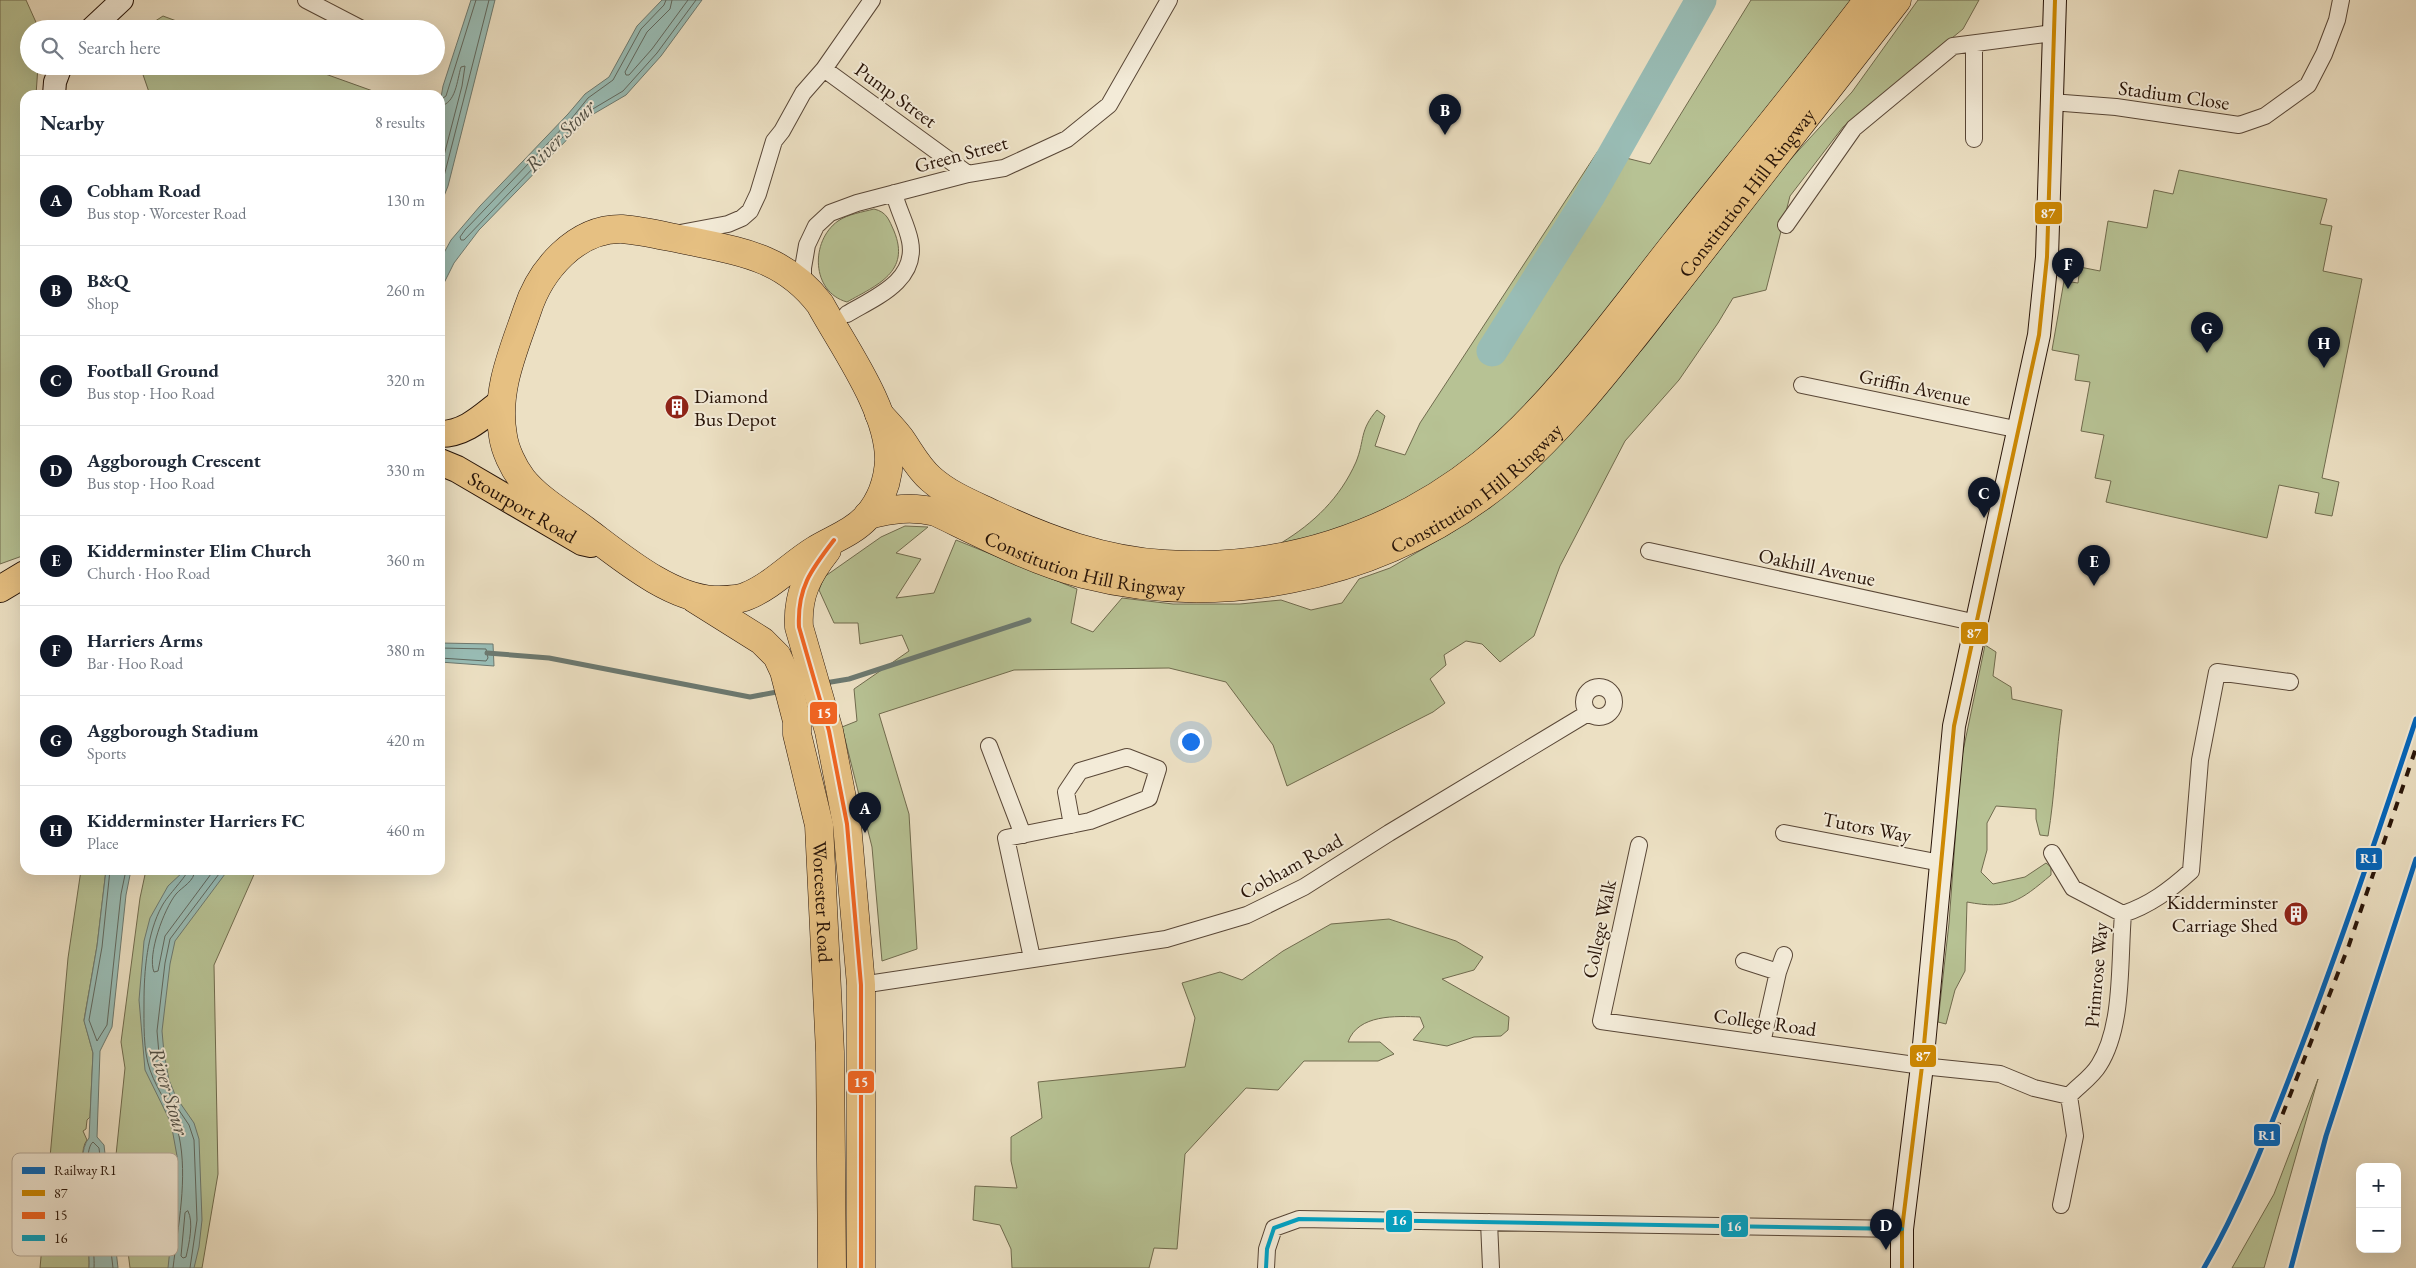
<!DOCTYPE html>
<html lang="en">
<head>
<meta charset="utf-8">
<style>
  :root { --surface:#fff; --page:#f2f2f3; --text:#1f2937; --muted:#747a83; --line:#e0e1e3; --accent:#111827 }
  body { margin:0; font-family:"EB Garamond",serif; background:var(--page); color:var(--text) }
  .controls { position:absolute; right:15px; bottom:15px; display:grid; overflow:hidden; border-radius:10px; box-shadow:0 5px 20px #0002 }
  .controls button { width:45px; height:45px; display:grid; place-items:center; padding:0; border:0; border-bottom:1px solid var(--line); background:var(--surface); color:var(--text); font:25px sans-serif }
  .you { position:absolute; left:1190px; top:741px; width:18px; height:18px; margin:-12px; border:4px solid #fff; border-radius:50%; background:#1a73e8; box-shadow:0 0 0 8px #1a73e833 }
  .badge { display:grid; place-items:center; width:32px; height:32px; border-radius:50%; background:var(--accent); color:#fff; font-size:16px; font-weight:700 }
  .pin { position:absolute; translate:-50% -41px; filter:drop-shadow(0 1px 2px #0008) }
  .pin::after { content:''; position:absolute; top:26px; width:18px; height:15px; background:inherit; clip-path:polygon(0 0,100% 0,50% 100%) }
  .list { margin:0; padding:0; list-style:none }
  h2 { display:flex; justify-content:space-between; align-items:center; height:65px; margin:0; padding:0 20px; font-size:21px }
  h2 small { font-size:16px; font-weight:400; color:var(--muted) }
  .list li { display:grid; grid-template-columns:32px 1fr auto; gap:15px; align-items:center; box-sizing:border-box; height:90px; padding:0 20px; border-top:1px solid var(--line) }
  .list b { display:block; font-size:19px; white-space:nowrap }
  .list p { margin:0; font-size:16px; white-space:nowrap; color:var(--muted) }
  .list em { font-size:16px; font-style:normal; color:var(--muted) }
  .icon { flex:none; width:28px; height:28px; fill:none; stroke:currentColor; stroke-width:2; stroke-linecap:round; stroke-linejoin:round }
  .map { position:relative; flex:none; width:2416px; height:1268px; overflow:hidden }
  .search { position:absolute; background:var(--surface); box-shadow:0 5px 20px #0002; left:20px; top:20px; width:425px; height:55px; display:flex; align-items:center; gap:12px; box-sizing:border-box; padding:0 18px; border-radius:28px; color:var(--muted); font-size:19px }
  .panel { position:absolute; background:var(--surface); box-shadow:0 5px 20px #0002; left:20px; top:90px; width:425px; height:785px; border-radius:15px }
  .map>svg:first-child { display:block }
  .green { fill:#b7c294; stroke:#706b4e }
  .water { fill:#99bdb6; stroke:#6c7970 }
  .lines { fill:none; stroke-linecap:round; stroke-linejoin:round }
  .shore { stroke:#60685f; stroke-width:1 }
  .stream { stroke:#6c7970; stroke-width:5 }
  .river { stroke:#99bdb6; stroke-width:31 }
  .street-casing { stroke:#594737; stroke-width:18 }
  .secondary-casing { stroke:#281408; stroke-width:24 }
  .primary-casing { stroke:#281408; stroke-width:28 }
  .highway-casing { stroke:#281408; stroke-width:29 }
  .street { stroke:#f3ebd8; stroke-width:16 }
  .secondary { stroke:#f3ebd8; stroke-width:22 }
  .primary { stroke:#e6c082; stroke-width:26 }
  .highway { stroke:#e6c082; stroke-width:28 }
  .rail { stroke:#281408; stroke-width:4; stroke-dasharray:9 9; stroke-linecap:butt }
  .bus-1-casing { stroke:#f3ebd8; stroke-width:8 }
  .bus-2-casing { stroke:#f3ebd8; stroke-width:8 }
  .bus-3-casing { stroke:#f3ebd8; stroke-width:8 }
  .bus-1 { stroke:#ce8902; stroke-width:4 }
  .bus-2 { stroke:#f26522; stroke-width:4 }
  .bus-3 { stroke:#02a2c4; stroke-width:4 }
  .rail-1-casing { stroke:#f3ebd8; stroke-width:9 }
  .rail-1 { stroke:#0065bd; stroke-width:5 }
  .labels { text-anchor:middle; stroke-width:4; stroke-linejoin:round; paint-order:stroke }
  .street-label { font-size:20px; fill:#281408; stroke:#f3ebd8 }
  .poi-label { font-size:20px; fill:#281408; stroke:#f3ebd8; text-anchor:start }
  .water-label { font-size:21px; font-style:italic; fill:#504f45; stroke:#f3ebd8 }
  .key { fill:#f3ebd8; stroke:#b6aa9a; stroke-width:1 }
  .key-label { font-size:14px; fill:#281408 }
  .line-badge { stroke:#f3ebd8; stroke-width:2 }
  .badge-label { font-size:14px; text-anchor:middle; font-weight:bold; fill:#fff }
</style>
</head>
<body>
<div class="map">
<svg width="2416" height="1268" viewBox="0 0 2416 1268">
  <rect width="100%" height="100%" fill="#ece0c3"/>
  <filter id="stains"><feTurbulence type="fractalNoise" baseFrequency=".004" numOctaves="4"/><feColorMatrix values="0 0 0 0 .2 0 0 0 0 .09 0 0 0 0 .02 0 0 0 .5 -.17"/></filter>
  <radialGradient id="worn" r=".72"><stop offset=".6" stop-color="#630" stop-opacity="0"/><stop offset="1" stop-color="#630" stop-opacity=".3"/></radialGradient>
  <path class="green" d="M 0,0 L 26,0 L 39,29 L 29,29 L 29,66 L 38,66 L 36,95 L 25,95 L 25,555 L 0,564 Z
    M 1751,0 L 1856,0 L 1552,381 L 1506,428 L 1454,472 L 1408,501 L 1323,538 L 1281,543 C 1314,523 1340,498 1356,462 C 1365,440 1359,431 1377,410 L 1385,416 L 1375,446 L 1405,455 L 1420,423 L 1598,151 L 1650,164 Z
    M 1918,0 L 1979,0 L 1963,29 L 1843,127 L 1790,196 L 1766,290 L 1733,298 L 1718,323 L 1679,380 L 1625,441 L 1560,566 L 1534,636 L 1500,662 L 1482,644 L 1466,641 L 1444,655 L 1446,665 L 1430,679 L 1445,703 L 1433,712 L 1287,786 L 1273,745 L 1226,682 L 1169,668 L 1014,670 L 879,714 L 909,814 L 917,949 L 882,961 L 872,847 L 842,727 L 857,721 L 854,689 L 909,651 L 902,635 L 860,644 L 858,623 L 834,623 L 819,590 L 824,577 L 881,537 L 905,526 L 928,527 L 896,553 L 921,559 L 896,598 L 934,593 L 956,540 L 1077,589 L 1071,623 L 1093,632 L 1122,598 L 1173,604 L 1240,604 L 1281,600 L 1311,610 L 1342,603 L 1359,579 L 1390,568 L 1454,531 L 1507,491 L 1567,436 L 1646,345 L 1787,163 L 1852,92 Z
    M 163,16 L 198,29 L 143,29 Z
    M 140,66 L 303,66 L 384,95 L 150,95 Z
    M 2179,170 L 2327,199 L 2320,224 L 2332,226 L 2323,271 L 2362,279 L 2322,478 L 2339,482 L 2332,516 L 2315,513 L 2319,493 L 2279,485 L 2267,538 L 2106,502 L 2111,481 L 2095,478 L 2104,435 L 2081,431 L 2090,382 L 2075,380 L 2079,355 L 2052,350 L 2064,281 L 2078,283 L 2080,267 L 2100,271 L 2108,221 L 2147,228 L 2154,190 L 2173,194 Z
    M 874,209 C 887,212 889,220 894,231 C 911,272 877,285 847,302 C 811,292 810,241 838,221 C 848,214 863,212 874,209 Z
    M 1985,645 L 1996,652 L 1993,676 L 2011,687 L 2012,699 L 2062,710 C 2056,752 2055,795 2048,836 L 2040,835 L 2036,819 L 2036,809 L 1996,806 L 1987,823 L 1987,850 L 1981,872 L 1993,884 L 2025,877 L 2046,863 L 2051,867 L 2051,875 C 2020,901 2009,910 1967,902 L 1965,971 L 1955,990 L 1946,1024 L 1938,1022 L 1949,923 L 1961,761 Z
    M 81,870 L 106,870 L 97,946 L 84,1020 L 93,1053 L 90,1117 L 87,1120 L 86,1129 L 83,1131 L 87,1140 C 74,1154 91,1244 89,1268 L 40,1268 L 68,958 Z
    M 146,870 L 256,870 L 214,965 L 218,1174 L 202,1268 L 130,1268 L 116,1155 L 125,1068 L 121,1042 L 140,898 Z
    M 1389,919 L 1456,941 L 1483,957 L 1474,970 L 1442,979 L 1509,1017 L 1508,1030 L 1501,1036 L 1474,1037 L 1447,1046 L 1413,1040 L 1424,1027 L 1420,1017 C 1396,1016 1358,1014 1348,1042 L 1380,1042 L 1394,1054 L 1378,1061 L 1304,1061 L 1278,1090 L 1246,1088 L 1185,1154 L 1177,1249 L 1154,1248 L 1149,1268 L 1012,1268 L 1011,1249 L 1000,1225 L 973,1220 L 975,1186 L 1017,1188 L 1011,1161 L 1011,1137 L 1042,1118 L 1038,1082 L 1185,1067 L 1195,1018 L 1182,983 L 1220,972 L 1242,980 L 1283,951 L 1331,924 Z
    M 2318,1079 L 2264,1268 L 2232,1268 L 2274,1194 Z"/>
  <path class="water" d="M 471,0 L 495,0 L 448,186 L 440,206 L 440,103 L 443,86 Z
    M 662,0 L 702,0 L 661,56 L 626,95 L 590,116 L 479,230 L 454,263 L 440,291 L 440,260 L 451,240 L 480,206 L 568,114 L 585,94 L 609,77 L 637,26 Z
    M 440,643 L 493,644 L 494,666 L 440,662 Z
    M 106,870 L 131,870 L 126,895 L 112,1027 L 100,1051 L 97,1137 L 104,1145 L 118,1268 L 89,1268 C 91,1240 72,1156 89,1138 L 93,1053 L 84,1021 L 97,946 Z
    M 185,870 L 228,870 L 175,941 L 170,964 L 162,1031 L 164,1053 L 169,1080 L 176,1097 L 194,1123 L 199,1139 L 202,1220 L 199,1247 L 194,1268 L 168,1268 L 177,1181 L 177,1156 L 171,1123 L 145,1070 L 139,1000 L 144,941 L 150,918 L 168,886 Z"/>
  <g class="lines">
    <path class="shore" d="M 666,0 L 664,5 L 641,29 L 613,80 L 588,98 L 572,118 L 465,230 L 460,237 L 461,240 L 464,240 L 586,113 L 623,91 L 657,53 L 696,0
      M 672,0 L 670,9 L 647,32 L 625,72 L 626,75 L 629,75 L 652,49 L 688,0
      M 440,100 L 446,96 L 476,0
      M 440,106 C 456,104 457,80 461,67 L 465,66 L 462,86 L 440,171
      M 440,192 L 489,0
      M 440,648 L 486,649 L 488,658 L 486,661 L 440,658
      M 110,870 L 102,947 L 89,1020 L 97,1041 L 107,1025 L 121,894 L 126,870
      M 195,870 C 194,882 183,886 176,894 C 164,909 147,955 154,972 L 158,971 L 165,936 L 214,870
      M 188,1211 C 194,1222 189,1244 186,1257 L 183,1258 L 181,1256 L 185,1213 Z
      M 94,1268 C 96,1246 79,1152 93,1142 L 99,1148 L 113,1268
      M 173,1268 C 178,1226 188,1178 179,1136 C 174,1111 158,1093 150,1070 C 143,1050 144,1023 144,1002 C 144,971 147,933 162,906 C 167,896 188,875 188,870
      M 190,1268 L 197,1220 L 194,1140 L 189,1125 L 172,1100 L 165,1082 L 159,1054 L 157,1031 L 165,963 L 170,939 L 222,870"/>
    <path class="stream" d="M 487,653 L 549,658 L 750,697 L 782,691
      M 825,683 L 849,679 L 1029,620"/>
    <path class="river" d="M 1492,351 L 1589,197 L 1701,0"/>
    <defs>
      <path id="street" d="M 306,0 L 362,29
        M 1974,44 L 1974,139
        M 824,69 L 968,174
        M 2051,102 L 2116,107 L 2239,125 L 2265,116 L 2308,85 L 2324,54 L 2337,20 L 2341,0
        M 1786,225 L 1854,128 L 1953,46 L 2053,33
        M 680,233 L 728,224 L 742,218 L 750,211 L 758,194 L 774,141 L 782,131 L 803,93 L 824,69 L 872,0
        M 803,284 L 803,268 L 807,245 L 816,226 L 830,213 L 857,203 L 968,174 L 1004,168 L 1067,139 L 1109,105 L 1169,0
        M 847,314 C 874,298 918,281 910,241 C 907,225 898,210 894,193
        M 1802,385 L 2020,430
        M 1649,551 L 1977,623
        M1584 702a15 15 0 1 1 30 0a15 15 0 1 1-30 0Z
        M 989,746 L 1023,835
        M 1784,833 L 1941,863
        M 1639,845 L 1601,1021 L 1922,1066 L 2000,1074 L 2034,1088 L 2069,1096 C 2078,1086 2092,1077 2099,1065 C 2124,1026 2119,960 2123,914 C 2150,905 2170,890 2191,871 L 2200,760 L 2217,672 L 2290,682
        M 2052,853 L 2073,888 L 2123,914
        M 1032,958 L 1006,838 L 1090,821 L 1149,798 L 1158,769 L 1127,757 L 1080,771 L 1066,792 L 1072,825
        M 1744,961 L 1778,972
        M 861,985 L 1166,939 L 1247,915 L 1304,887 L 1389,833 L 1588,713
        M 1762,1043 L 1778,972 L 1784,955
        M 2061,1205 L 2075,1136 L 2069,1096
        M 1489,1222 L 1491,1268
        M 1266,1268 L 1267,1249 L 1274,1228 L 1299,1219 L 1902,1229"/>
      <path id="secondary" d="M 91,29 L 122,0
        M 54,95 L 55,82 L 61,66
        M 1902,1268 L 1902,1229 L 1922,1066 L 1954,726 L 2039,335 L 2047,257 L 2055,0"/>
      <g id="primary">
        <path d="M 440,434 C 465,434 482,417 500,403"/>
        <path id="s1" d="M 440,462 L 457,469 L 582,542 L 591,544"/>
        <path d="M 0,589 L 25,574"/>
      </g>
      <g id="highway">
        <path d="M 622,229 C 645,231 668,237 690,241 C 743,252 785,258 820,304 C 844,348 889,409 889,460 C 888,481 881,501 867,517 C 852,533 833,539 815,550 C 792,564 772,586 747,596 C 738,600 725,600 714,600 C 669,598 620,556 585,530 C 564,514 539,500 522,479 C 513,467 505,450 503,436 C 495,391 513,352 527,311 C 540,270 576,228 622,229 Z"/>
        <path d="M 879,414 C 886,422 894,430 900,438 C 910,452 918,468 931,479 C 949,495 972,504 993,514 C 1048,540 1103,560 1164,564 C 1279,572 1392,536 1482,464 C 1554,406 1618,315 1676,242 C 1740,162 1806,82 1868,0"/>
        <path id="s2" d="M 868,515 C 892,509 912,506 936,512 C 984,535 1031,560 1083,574 C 1219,609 1369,578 1482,496 C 1555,443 1621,353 1677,282 C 1750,188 1824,94 1897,0"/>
        <path d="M 827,550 C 808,574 797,595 799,627 L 829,731 L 847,824 L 861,985 L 861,1268"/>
        <path id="s3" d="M 695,599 L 762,641 L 777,656 L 784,671 L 797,721 L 797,734 L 819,825 L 830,1052 L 832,1268"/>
      </g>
    </defs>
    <use href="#street" class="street-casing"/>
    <use href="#secondary" class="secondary-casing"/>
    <use href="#primary" class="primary-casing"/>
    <use href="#highway" class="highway-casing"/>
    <use href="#street" class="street"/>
    <use href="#secondary" class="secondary"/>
    <use href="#primary" class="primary"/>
    <use href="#highway" class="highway"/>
    <path class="rail" d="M 2276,1131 L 2349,945 L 2416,748
      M 2204,1268 C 2240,1206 2266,1138 2292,1071 C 2337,955 2377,837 2416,719"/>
    <defs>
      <path id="bus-1" d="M 1902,1268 L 1902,1229 L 1922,1066 L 1954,726 L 2039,335 L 2047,257 L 2055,0"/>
      <path id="bus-2" d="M 834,540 C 811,570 797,588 799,627 L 829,731 L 847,824 L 861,985 L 861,1268"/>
      <path id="bus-3" d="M 1266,1268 L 1267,1249 L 1274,1228 L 1299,1219 L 1902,1229"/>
    </defs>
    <use href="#bus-1" class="bus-1-casing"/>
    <use href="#bus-2" class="bus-2-casing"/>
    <use href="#bus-3" class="bus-3-casing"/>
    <use href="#bus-1" class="bus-1"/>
    <use href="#bus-2" class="bus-2"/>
    <use href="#bus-3" class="bus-3"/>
    <defs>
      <path id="rail-1" d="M 2204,1268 C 2240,1206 2266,1138 2292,1071 C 2337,955 2377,837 2416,719
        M 2291,1268 L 2326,1136 L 2416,859"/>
    </defs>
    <use href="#rail-1" class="rail-1-casing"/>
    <use href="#rail-1" class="rail-1"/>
  </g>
  <defs>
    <symbol id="building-disc" viewBox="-11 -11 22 22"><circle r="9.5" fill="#8f2418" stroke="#f3ebd8"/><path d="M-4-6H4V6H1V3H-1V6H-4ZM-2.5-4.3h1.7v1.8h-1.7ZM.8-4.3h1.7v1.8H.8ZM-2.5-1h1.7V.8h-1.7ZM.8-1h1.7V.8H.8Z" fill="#fff"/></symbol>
  </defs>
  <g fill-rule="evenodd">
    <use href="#building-disc" x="663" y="393" width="28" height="28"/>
    <use href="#building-disc" x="2282" y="900" width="28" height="28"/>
  </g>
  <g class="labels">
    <g class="street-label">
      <text transform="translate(896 95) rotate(36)" y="7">Pump Street</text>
      <text transform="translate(2174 95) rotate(8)" y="7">Stadium Close</text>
      <text transform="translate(961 154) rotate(-15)" y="7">Green Street</text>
      <text dy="7" stroke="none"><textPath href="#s2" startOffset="1052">Constitution Hill Ringway</textPath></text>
      <text transform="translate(1915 387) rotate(12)" y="7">Griffin Avenue</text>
      <text dy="7" stroke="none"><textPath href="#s2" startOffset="648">Constitution Hill Ringway</textPath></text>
      <text dy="7" stroke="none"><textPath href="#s1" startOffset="94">Stourport Road</textPath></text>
      <text dy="7" stroke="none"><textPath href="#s2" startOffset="228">Constitution Hill Ringway</textPath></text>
      <text transform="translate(1817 567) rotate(12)" y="7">Oakhill Avenue</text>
      <text transform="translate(1867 827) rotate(11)" y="7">Tutors Way</text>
      <text transform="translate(1291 866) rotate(-29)" y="7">Cobham Road</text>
      <text dy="7" stroke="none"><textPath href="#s3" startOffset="352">Worcester Road</textPath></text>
      <text transform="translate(1599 929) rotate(-78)" y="7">College Walk</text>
      <text transform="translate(2096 975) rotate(-85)" y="7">Primrose Way</text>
      <text transform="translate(1765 1022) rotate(8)" y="7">College Road</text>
    </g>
    <g class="poi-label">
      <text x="694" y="403">Diamond<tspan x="694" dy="23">Bus Depot</tspan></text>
      <text x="2278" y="909" text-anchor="end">Kidderminster<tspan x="2278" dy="23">Carriage Shed</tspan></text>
    </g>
    <g class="water-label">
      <text transform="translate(560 136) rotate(-46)" y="7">River Stour</text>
      <text transform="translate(169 1091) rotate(73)" y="7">River Stour</text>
    </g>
  </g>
  <rect x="12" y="1153" width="166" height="103" rx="8" class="key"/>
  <rect x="22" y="1167" width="23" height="7" fill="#0065bd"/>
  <rect x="22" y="1190" width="23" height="6" fill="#ce8902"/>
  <rect x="22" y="1212" width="23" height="7" fill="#f26522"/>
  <rect x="22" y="1235" width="23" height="6" fill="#02a2c4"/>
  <g class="key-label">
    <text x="54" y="1175">Railway R1</text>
    <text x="54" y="1198">87</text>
    <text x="54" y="1220">15</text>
    <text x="54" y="1243">16</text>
  </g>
  <g class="line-badge">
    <rect x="2034" y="201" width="29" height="24" rx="5" fill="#ce8902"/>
    <rect x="1960" y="621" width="29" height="24" rx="5" fill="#ce8902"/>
    <rect x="809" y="701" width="29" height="24" rx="5" fill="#f26522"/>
    <rect x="2355" y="847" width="28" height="24" rx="5" fill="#0065bd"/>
    <rect x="1909" y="1044" width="28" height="24" rx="5" fill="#ce8902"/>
    <rect x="847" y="1070" width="28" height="24" rx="5" fill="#f26522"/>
    <rect x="2253" y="1123" width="28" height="24" rx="5" fill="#0065bd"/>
    <rect x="1385" y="1209" width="28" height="24" rx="5" fill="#02a2c4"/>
    <rect x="1720" y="1214" width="29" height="24" rx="5" fill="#02a2c4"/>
  </g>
  <g class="badge-label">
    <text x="2048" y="218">87</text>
    <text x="1974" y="638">87</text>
    <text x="824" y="718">15</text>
    <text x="2369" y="863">R1</text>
    <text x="1923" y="1061">87</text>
    <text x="861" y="1087">15</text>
    <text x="2267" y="1140">R1</text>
    <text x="1399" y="1225">16</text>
    <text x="1734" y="1231">16</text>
  </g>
  <rect width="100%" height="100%" filter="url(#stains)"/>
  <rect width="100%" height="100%" fill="url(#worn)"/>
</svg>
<div class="controls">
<button>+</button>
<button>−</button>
</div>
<div class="you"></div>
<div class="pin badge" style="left:865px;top:833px">A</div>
<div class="pin badge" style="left:1445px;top:135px">B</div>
<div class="pin badge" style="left:1984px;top:518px">C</div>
<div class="pin badge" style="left:1886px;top:1250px">D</div>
<div class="pin badge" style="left:2094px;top:586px">E</div>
<div class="pin badge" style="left:2068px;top:289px">F</div>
<div class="pin badge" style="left:2207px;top:353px">G</div>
<div class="pin badge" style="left:2324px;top:368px">H</div>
<div class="search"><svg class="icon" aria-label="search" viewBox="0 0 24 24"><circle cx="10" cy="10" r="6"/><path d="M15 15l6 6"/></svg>Search here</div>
<section class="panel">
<h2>Nearby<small>8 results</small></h2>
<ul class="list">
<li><span class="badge">A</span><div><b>Cobham Road</b><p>Bus stop · Worcester Road</p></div><em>130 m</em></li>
<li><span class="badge">B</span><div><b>B&amp;Q</b><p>Shop</p></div><em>260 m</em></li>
<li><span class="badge">C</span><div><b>Football Ground</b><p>Bus stop · Hoo Road</p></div><em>320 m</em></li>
<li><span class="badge">D</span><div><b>Aggborough Crescent</b><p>Bus stop · Hoo Road</p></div><em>330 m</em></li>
<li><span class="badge">E</span><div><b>Kidderminster Elim Church</b><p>Church · Hoo Road</p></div><em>360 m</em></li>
<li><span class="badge">F</span><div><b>Harriers Arms</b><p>Bar · Hoo Road</p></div><em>380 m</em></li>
<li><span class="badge">G</span><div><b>Aggborough Stadium</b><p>Sports</p></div><em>420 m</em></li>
<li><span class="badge">H</span><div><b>Kidderminster Harriers FC</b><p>Place</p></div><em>460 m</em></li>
</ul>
</section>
</div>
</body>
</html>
